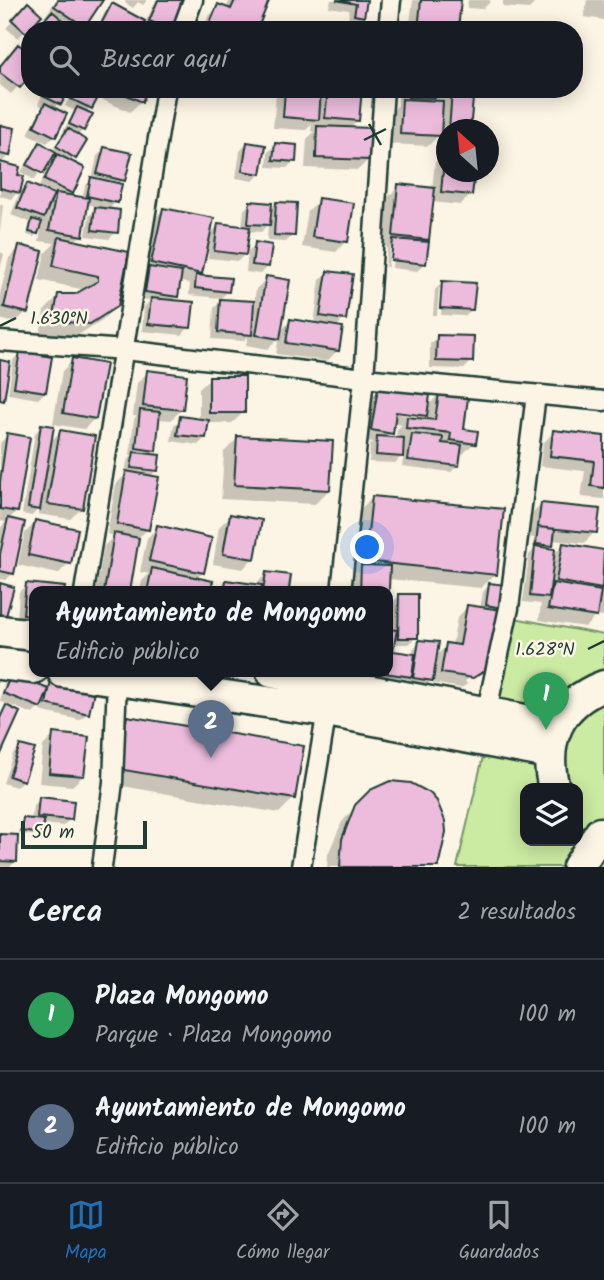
<!DOCTYPE html>
<html lang="es">
<head>
<meta charset="utf-8">
<style>
  :root { --surface:#171b24; --page:#242831; --text:#f1f3f6; --muted:#9ea1a6; --line:#363941; --accent:#1f6fb2 }
  body { margin:0; font-family:Kalam,sans-serif; background:var(--page); color:var(--text) }
  .controls { position:absolute; right:21px; bottom:21px; display:grid; overflow:hidden; border-radius:14px; box-shadow:0 4px 18px #0003 }
  .controls button { width:63px; height:63px; display:grid; place-items:center; padding:0; border:0; border-bottom:2px solid var(--line); background:var(--surface); color:var(--text); font:35px sans-serif }
  .compass { position:absolute; left:436px; top:119px; width:63px; height:63px; border-radius:50%; background:var(--surface); box-shadow:0 4px 18px #0003; rotate:333deg }
  .scale { position:absolute; left:21px; bottom:18px; width:126px; box-sizing:border-box; padding-left:7px; border:4px solid #1f3d34; border-top:0; font-size:19px; line-height:24px; white-space:nowrap; color:#1f3d34; -webkit-text-stroke:5px #fcf5e5; paint-order:stroke }
  .you { position:absolute; left:368px; top:548px; width:24px; height:24px; margin:-18px; border:5px solid #fff; border-radius:50%; background:#1a73e8; box-shadow:0 0 0 10px #1a73e833 }
  .badge { display:grid; place-items:center; width:46px; height:46px; border-radius:50%; background:var(--accent); color:#fff; font-size:23px; font-weight:700 }
  .pin { position:absolute; translate:-50% -58px; filter:drop-shadow(0 2px 4px #0008) }
  .pin::after { content:''; position:absolute; top:37px; width:24px; height:21px; background:inherit; clip-path:polygon(0 0,100% 0,50% 100%) }
  .popup { position:absolute; left:29px; top:586px; width:364px; height:91px; box-sizing:border-box; display:grid; place-content:center; border-radius:14px; background:var(--surface); filter:drop-shadow(0 2px 5px #0005); font-size:23px; white-space:nowrap; color:var(--muted) }
  .popup b { font-size:26px; color:var(--text) }
  .popup::after { content:''; position:absolute; left:50%; top:100%; margin-left:-14px; border:14px solid transparent; border-top-color:var(--surface) }
  .list { margin:0; padding:0; list-style:none }
  h2 { display:flex; justify-content:space-between; align-items:center; height:91px; margin:0; padding:0 28px; font-size:30px }
  h2 small { font-size:23px; font-weight:400; color:var(--muted) }
  .list li { display:grid; grid-template-columns:46px 1fr auto; gap:21px; align-items:center; box-sizing:border-box; height:112px; padding:0 28px; border-top:2px solid var(--line) }
  .list b { display:block; font-size:26px; white-space:nowrap }
  .list p { margin:0; font-size:23px; white-space:nowrap; color:var(--muted) }
  .list em { font-size:23px; font-style:normal; color:var(--muted) }
  .icon { flex:none; width:38px; height:38px; fill:none; stroke:currentColor; stroke-width:2; stroke-linecap:round; stroke-linejoin:round }
  .map { position:relative; flex:none; width:604px; height:867px; overflow:hidden }
  .search { position:absolute; background:var(--surface); box-shadow:0 4px 18px #0003; left:21px; right:21px; top:21px; height:77px; display:flex; align-items:center; gap:18px; box-sizing:border-box; padding:0 24px; border-radius:28px; color:var(--muted); font-size:26px }
  .sheet { height:315px; background:var(--surface) }
  nav { display:flex; justify-content:space-around; align-items:center; box-sizing:border-box; height:98px; border-top:2px solid var(--line); background:var(--surface); font-size:19px; color:var(--muted) }
  nav a { display:grid; justify-items:center; gap:4px }
  nav .on { color:var(--accent) }
  .map>svg:first-child { display:block }
  .green { fill:#cbeaa2; stroke:#75946b; stroke-width:2; fill-rule:evenodd }
  .shadow { fill:#0003; fill-rule:evenodd }
  .building { fill:#edbcdd; stroke:#1f3d34; stroke-width:2 }
  .lines { fill:none; stroke-linecap:round; stroke-linejoin:round }
  .street-casing { stroke:#1f3d34; stroke-width:23 }
  .primary-casing { stroke:#1f3d34; stroke-width:35 }
  .street { stroke:#fcf5e5; stroke-width:18 }
  .primary { stroke:#fcf5e5; stroke-width:30 }
  .ticks { fill:none; stroke:#1f3d34; stroke-width:2.5 }
  .ticks-label { font-size:18px; text-anchor:middle; fill:#1f3d34; stroke:#fcf5e5; stroke-width:5; stroke-linejoin:round; paint-order:stroke }
</style>
</head>
<body>
<div class="map">
<svg width="604" height="867" viewBox="0 0 604 867">
  <rect width="100%" height="100%" fill="#fcf5e5"/>
  <filter id="ink" filterUnits="userSpaceOnUse"><feTurbulence type="fractalNoise" baseFrequency=".0143" numOctaves="2"/><feDisplacementMap in="SourceGraphic" scale="14" xChannelSelector="R" yChannelSelector="G"/><feConvolveMatrix kernelMatrix="1 2 1 2 8 2 1 2 1" color-interpolation-filters="sRGB"/></filter>
  <g filter="url(#ink)">
    <path class="green" d="M 509,617 L 604,635 L 604,867 L 457,867 L 486,744 ZM 525,788 L 578,788 L 578,841 L 525,841 Z"/>
    <path class="shadow" d="M 56,0 L 101,0 L 80,30 L 36,30 L 46,18 L 45,17 Z
      M 126,0 L 147,0 L 143,5 L 138,2 L 133,8 L 125,3 Z
      M 156,0 L 184,0 L 170,30 L 143,28 Z
      M 263,0 L 267,1 L 255,30 L 202,30 L 208,17 L 219,6 L 226,9 L 230,0 Z
      M 331,0 L 365,0 L 362,16 L 355,23 L 348,22 L 349,10 L 329,7 Z
      M 413,0 L 459,0 L 456,30 L 409,30 Z
      M 468,0 L 490,0 L 490,2 L 483,9 L 467,8 Z
      M 503,0 L 538,0 L 529,9 L 503,7 Z
      M 587,0 L 604,0 L 604,20 L 584,17 Z
      M 28,4 L 40,15 L 18,38 L 6,28 Z
      M 112,5 L 138,30 L 96,30 L 105,12 Z
      M 320,27 L 342,30 L 317,30 Z
      M 30,37 L 30,73 L 11,94 L 0,85 L 0,67 Z
      M 45,89 L 67,89 L 54,109 L 54,136 L 47,143 L 28,134 L 39,112 L 44,107 L 38,104 Z
      M 74,89 L 90,89 L 100,94 L 102,89 L 146,89 L 141,101 L 130,112 L 96,97 L 86,113 L 83,130 L 77,136 L 74,157 L 70,162 L 71,193 L 67,196 L 82,199 L 85,186 L 92,180 L 97,156 L 105,149 L 123,180 L 118,185 L 116,202 L 108,210 L 116,232 L 109,239 L 86,236 L 89,216 L 98,207 L 87,204 L 81,235 L 74,242 L 127,254 L 117,305 L 102,320 L 75,337 L 40,335 L 44,311 L 59,296 L 75,295 L 85,290 L 39,280 L 45,253 L 55,243 L 39,241 L 42,225 L 40,224 L 34,237 L 27,235 L 30,222 L 11,215 L 20,192 L 27,185 L 38,189 L 50,163 L 56,157 L 52,154 L 34,180 L 21,172 L 33,152 L 40,144 L 52,151 L 66,132 L 63,131 L 75,111 L 65,106 Z
      M 281,89 L 361,89 L 357,121 L 349,129 L 369,159 L 358,170 L 305,168 L 307,139 L 314,132 L 311,131 L 312,124 L 306,130 L 273,128 L 276,94 Z
      M 398,89 L 433,89 L 433,97 L 428,102 L 436,102 L 437,89 L 472,89 L 468,130 L 447,130 L 447,148 L 438,148 L 439,135 L 428,146 L 390,144 L 392,111 L 398,105 Z
      M 0,127 L 9,155 L 0,164 L 1,162 Z
      M 247,143 L 260,174 L 253,181 L 236,178 L 240,151 Z
      M 275,145 L 294,161 L 287,168 L 267,167 L 268,152 Z
      M 445,152 L 447,172 L 473,172 L 471,194 L 460,205 L 432,202 L 428,239 L 423,244 L 424,264 L 417,271 L 392,268 L 394,247 L 390,247 L 388,267 L 385,267 L 387,247 L 383,246 L 388,197 L 399,186 L 432,190 L 435,162 Z
      M 0,164 L 15,181 L 18,192 L 11,199 L 0,196 Z
      M 319,200 L 346,241 L 336,252 L 302,247 L 308,211 Z
      M 251,202 L 269,211 L 276,204 L 293,235 L 286,242 L 267,241 L 268,224 L 261,232 L 248,231 L 245,254 L 238,261 L 208,258 L 209,234 L 219,225 L 242,227 L 244,210 Z
      M 0,204 L 3,204 L 0,233 Z
      M 164,209 L 200,273 L 196,277 L 228,291 L 221,298 L 189,295 L 190,284 L 178,281 L 176,296 L 171,301 L 189,327 L 182,335 L 142,331 L 144,307 L 151,300 L 138,299 L 153,220 Z
      M 256,244 L 268,267 L 260,274 L 246,272 L 248,251 Z
      M 20,247 L 26,312 L 15,323 L 0,319 L 0,294 L 9,258 Z
      M 0,252 L 4,254 L 0,269 Z
      M 328,272 L 344,319 L 336,327 L 338,350 L 327,361 L 276,354 L 279,337 L 268,349 L 246,345 L 248,336 L 243,341 L 212,339 L 214,308 L 221,301 L 254,303 L 256,289 L 267,278 L 280,332 L 291,320 L 314,324 L 320,280 Z
      M 442,283 L 472,309 L 465,316 L 441,315 L 443,288 L 439,288 L 437,315 L 433,315 L 435,290 Z
      M 438,337 L 471,362 L 464,369 L 430,368 L 430,344 Z
      M 20,353 L 45,392 L 38,399 L 8,394 L 13,360 Z
      M 73,360 L 95,418 L 84,429 L 53,424 L 62,371 Z
      M 148,372 L 182,409 L 171,420 L 158,419 L 154,450 L 148,456 L 156,470 L 150,477 L 148,529 L 137,539 L 128,592 L 96,592 L 104,546 L 114,536 L 107,534 L 116,484 L 125,475 L 127,461 L 133,455 L 130,455 L 134,419 L 137,416 L 133,416 L 137,383 Z
      M 210,378 L 243,413 L 232,423 L 206,423 L 205,438 L 198,445 L 171,441 L 174,425 L 181,418 L 199,420 L 199,388 Z
      M 379,390 L 426,408 L 439,394 L 462,431 L 474,443 L 463,454 L 459,453 L 458,465 L 451,472 L 402,466 L 404,454 L 395,463 L 369,462 L 370,445 L 373,442 L 361,441 L 368,400 ZM 387,409 L 418,413 L 418,417 L 387,412 ZM 392,423 L 402,425 L 397,429 L 396,439 L 385,439 L 391,433 Z
      M 42,426 L 49,443 L 60,432 L 81,509 L 70,519 L 38,514 L 38,509 L 32,516 L 22,514 L 35,433 Z
      M 554,432 L 604,438 L 604,499 L 581,497 L 585,471 L 540,466 L 543,443 Z
      M 8,435 L 17,511 L 8,520 L 13,573 L 6,580 L 0,579 L 0,532 L 1,527 L 6,522 L 0,521 L 0,443 Z
      M 238,438 L 329,490 L 315,504 L 221,499 L 224,452 Z
      M 372,497 L 495,574 L 481,588 L 388,579 L 387,592 L 350,592 L 358,512 Z
      M 542,504 L 595,532 L 584,543 L 552,540 L 551,545 L 547,550 L 552,556 L 563,545 L 604,552 L 601,584 L 604,581 L 604,617 L 596,616 L 585,627 L 539,620 L 541,604 L 523,602 L 529,555 L 537,547 L 533,547 L 534,538 L 528,537 L 531,515 Z
      M 230,516 L 253,558 L 243,569 L 213,564 L 219,527 Z
      M 36,522 L 69,563 L 58,574 L 18,565 L 25,533 Z
      M 158,527 L 203,572 L 196,579 L 209,592 L 140,592 L 142,581 L 149,574 L 140,572 L 147,538 Z
      M 266,574 L 287,590 L 300,592 L 216,592 L 226,582 L 256,584 Z
      M 490,584 L 501,607 L 496,611 L 492,664 L 484,672 L 484,669 L 465,681 L 467,684 L 482,675 L 461,688 L 432,683 L 432,679 L 424,687 L 407,685 L 408,678 L 399,687 L 343,672 L 388,672 L 388,631 L 392,631 L 392,603 L 399,596 L 416,637 L 409,644 L 393,644 L 391,653 L 412,656 L 413,649 L 420,642 L 435,657 L 447,645 L 452,646 L 457,618 L 467,607 L 480,609 L 483,592 Z
      M 26,585 L 34,592 L 34,622 L 17,621 L 19,592 Z
      M 11,677 L 45,690 L 52,683 L 87,713 L 80,720 L 40,711 L 41,705 L 33,714 L 0,701 L 4,684 Z
      M 128,718 L 294,798 L 279,813 L 105,783 L 113,732 Z
      M 54,735 L 83,776 L 72,786 L 39,783 L 43,746 Z
      M 20,747 L 23,780 L 16,787 L 3,783 L 13,754 Z
      M 40,799 L 70,819 L 63,826 L 42,824 L 41,833 L 38,836 L 19,834 L 20,823 L 24,820 L 31,820 L 33,806 Z
      M 356,806 L 436,867 L 327,867 L 328,854 L 342,822 Z
      M 0,836 L 16,861 L 10,867 L 0,867 Z"/>
    <path class="building" d="M 58,0 L 103,0 L 85,27 L 54,6 Z
      M 158,0 L 186,0 L 172,30 L 149,21 Z
      M 235,0 L 269,1 L 257,30 L 207,30 L 218,4 L 231,9 Z
      M 336,0 L 367,0 L 364,17 L 354,15 L 356,4 Z
      M 421,0 L 461,0 L 458,30 L 418,30 Z
      M 28,2 L 42,15 L 26,33 L 12,20 Z
      M 112,3 L 145,21 L 140,30 L 98,30 Z
      M 52,11 L 69,25 L 65,30 L 35,30 Z
      M 18,44 L 30,53 L 30,76 L 20,88 L 0,73 L 0,66 Z
      M 47,89 L 69,89 L 61,105 L 43,96 Z
      M 75,89 L 94,89 L 101,92 L 92,109 L 71,99 Z
      M 114,89 L 148,89 L 142,102 Z
      M 285,89 L 321,89 L 319,120 L 283,117 Z
      M 328,89 L 362,89 L 359,121 L 325,118 Z
      M 408,89 L 435,89 L 435,98 L 408,97 Z
      M 446,89 L 474,89 L 470,130 L 449,130 L 452,90 Z
      M 402,99 L 443,101 L 441,136 L 400,134 Z
      M 45,103 L 67,114 L 56,137 L 34,126 Z
      M 77,107 L 93,114 L 84,131 L 69,124 Z
      M 0,125 L 15,128 L 10,156 L 0,154 Z
      M 317,126 L 371,128 L 370,160 L 316,158 Z
      M 68,128 L 87,141 L 76,159 L 56,146 Z
      M 40,142 L 56,152 L 43,174 L 27,165 Z
      M 247,142 L 266,145 L 261,174 L 242,171 Z
      M 275,143 L 297,145 L 296,162 L 273,160 Z
      M 104,147 L 132,153 L 125,181 L 97,174 Z
      M 445,150 L 447,172 L 475,172 L 472,195 L 441,192 Z
      M 57,154 L 85,168 L 73,194 L 44,180 Z
      M 0,162 L 20,167 L 18,175 L 24,176 L 20,193 L 0,188 Z
      M 91,177 L 122,184 L 118,203 L 87,196 Z
      M 27,183 L 54,194 L 44,218 L 17,208 Z
      M 398,184 L 435,188 L 429,240 L 393,236 Z
      M 56,193 L 89,198 L 83,236 L 49,230 Z
      M 318,198 L 354,203 L 348,242 L 312,237 Z
      M 250,201 L 272,203 L 270,225 L 248,224 Z
      M 276,202 L 297,203 L 295,236 L 274,235 Z
      M 95,207 L 120,210 L 118,233 L 92,230 Z
      M 163,208 L 214,218 L 202,274 L 151,263 Z
      M 32,219 L 42,222 L 38,234 L 29,232 Z
      M 218,223 L 250,227 L 246,255 L 214,251 Z
      M 59,237 L 129,252 L 118,306 L 90,324 L 53,321 L 58,294 L 75,294 L 98,281 L 98,276 L 53,266 Z
      M 393,239 L 429,242 L 426,264 L 391,260 Z
      M 255,242 L 272,245 L 269,267 L 252,265 Z
      M 19,245 L 43,251 L 28,313 L 4,307 Z
      M 149,267 L 182,272 L 178,297 L 145,292 Z
      M 327,271 L 353,274 L 346,320 L 320,316 Z
      M 196,275 L 231,278 L 229,292 L 195,288 Z
      M 266,276 L 290,280 L 280,339 L 256,335 Z
      M 442,281 L 476,283 L 473,310 L 440,308 Z
      M 151,298 L 194,302 L 191,328 L 148,324 Z
      M 220,299 L 254,301 L 252,335 L 218,332 Z
      M 290,319 L 343,327 L 339,351 L 286,343 Z
      M 437,335 L 474,336 L 473,362 L 436,361 Z
      M 20,351 L 52,357 L 46,392 L 14,387 Z
      M 72,358 L 106,364 L 96,419 L 63,413 Z
      M 0,360 L 10,362 L 4,401 L 0,400 Z
      M 147,370 L 187,375 L 183,410 L 143,406 Z
      M 209,376 L 245,376 L 245,413 L 209,413 Z
      M 378,388 L 430,395 L 427,416 L 396,412 L 393,434 L 371,430 Z
      M 439,393 L 468,397 L 464,429 L 478,431 L 476,444 L 450,440 L 451,433 L 406,428 L 407,417 L 435,420 Z
      M 140,410 L 160,412 L 156,451 L 136,448 Z
      M 180,416 L 209,420 L 206,438 L 177,435 Z
      M 41,424 L 54,426 L 40,510 L 28,508 Z
      M 60,430 L 95,436 L 83,509 L 47,504 Z
      M 553,430 L 604,436 L 604,488 L 591,486 L 594,461 L 550,456 Z
      M 7,433 L 30,437 L 18,512 L 0,509 L 0,482 Z
      M 412,434 L 443,437 L 442,443 L 462,445 L 459,466 L 408,460 Z
      M 237,436 L 333,441 L 330,490 L 234,485 Z
      M 377,436 L 404,438 L 403,457 L 376,455 Z
      M 134,452 L 160,455 L 158,471 L 131,468 Z
      M 126,471 L 159,477 L 149,530 L 117,524 Z
      M 372,496 L 504,509 L 497,575 L 365,561 Z
      M 541,503 L 600,509 L 597,533 L 538,527 Z
      M 230,514 L 262,520 L 255,559 L 223,554 Z
      M 8,518 L 25,522 L 14,574 L 0,571 L 0,554 Z
      M 35,520 L 78,529 L 71,564 L 28,555 Z
      M 157,525 L 212,538 L 204,573 L 149,561 Z
      M 538,527 L 555,529 L 553,546 L 536,544 Z
      M 114,533 L 139,538 L 130,592 L 104,592 Z
      M 563,543 L 604,550 L 602,589 L 556,581 Z
      M 535,546 L 555,549 L 549,598 L 530,596 Z
      M 361,565 L 390,566 L 388,611 L 388,592 L 360,592 Z
      M 152,568 L 213,581 L 210,592 L 147,592 Z
      M 266,572 L 291,575 L 289,589 L 313,592 L 263,592 Z
      M 226,580 L 262,585 L 261,592 L 224,592 Z
      M 0,583 L 14,587 L 6,616 L 0,615 Z
      M 26,583 L 65,587 L 64,592 L 34,592 L 34,615 L 23,614 Z
      M 489,583 L 506,585 L 502,608 L 486,605 Z
      M 553,583 L 601,591 L 597,617 L 548,609 Z
      M 399,594 L 418,594 L 418,638 L 398,638 Z
      M 467,605 L 502,610 L 494,665 L 473,678 L 441,673 L 446,643 L 460,645 Z
      M 388,629 L 397,630 L 393,651 L 415,654 L 412,677 L 377,672 L 388,672 Z
      M 419,640 L 439,642 L 433,681 L 413,678 Z
      M 11,675 L 49,689 L 41,708 L 3,693 Z
      M 51,681 L 94,691 L 89,714 L 46,704 Z
      M 6,705 L 20,712 L 0,756 L 0,718 Z
      M 127,716 L 304,746 L 295,799 L 118,769 Z
      M 53,733 L 89,737 L 84,776 L 49,773 Z
      M 20,745 L 35,749 L 24,781 L 9,776 Z
      M 390,781 L 411,783 L 430,793 L 437,801 L 445,821 L 446,832 L 438,867 L 340,867 L 342,839 L 355,805 L 370,790 Z
      M 39,797 L 74,801 L 72,820 L 37,817 Z
      M 23,818 L 44,820 L 43,834 L 21,831 Z
      M 0,834 L 18,835 L 17,862 L 0,861 Z"/>
    <g class="lines">
      <defs>
        <path id="street" d="M 182,30 L 193,0
          M 388,30 L 391,0
          M 0,341 L 125,350 L 364,378 L 604,401
          M 84,592 L 166,89
          M 341,592 L 364,378 L 384,89
          M 485,719 L 509,608 L 536,395
          M 102,867 L 113,782 L 117,680
          M 301,867 L 328,704"/>
        <path id="primary" d="M 0,631 L 34,635
          M 0,664 L 34,668
          M 63,672 L 327,711 L 549,753
          M 272,672 L 557,726
          M 554,788 C 542,742 558,703 604,686
          M 578,867 L 600,833"/>
      </defs>
      <use href="#street" class="street-casing"/>
      <use href="#primary" class="primary-casing"/>
      <use href="#street" class="street"/>
      <use href="#primary" class="primary"/>
    </g>
  </g>
  <path class="ticks" d="M 369,124 L 381,145M 364,140 L 386,129M 0,326 L 16,318M 588,649 L 604,641"/>
  <g class="ticks-label">
    <text x="59" y="324">1.630°N</text>
    <text x="545" y="655">1.628°N</text>
  </g>
</svg>
<div class="controls">
<button><svg class="icon" aria-label="layers" viewBox="0 0 24 24"><path d="M12 4l9 5-9 5-9-5zM3 14l9 5 9-5"/></svg></button>
</div>
<svg class="compass" viewBox="-18 -18 36 36"><path d="M0-13l5 13h-10z" fill="#e53935"/><path d="M0 13l5-13h-10z" fill="#9ea1a6"/></svg>
<div class="scale">50 m</div>
<div class="you"></div>
<div class="pin badge" style="left:546px;top:730px;background:#2e9e5b">1</div>
<div class="pin badge" style="left:211px;top:758px;background:#5c6f8a">2</div>
<div class="popup"><b>Ayuntamiento de Mongomo</b>Edificio público</div>
<div class="search"><svg class="icon" aria-label="search" viewBox="0 0 24 24"><circle cx="10" cy="10" r="6"/><path d="M15 15l6 6"/></svg>Buscar aquí</div>
</div>
<section class="sheet">
<h2>Cerca<small>2 resultados</small></h2>
<ul class="list">
<li><span class="badge" style="background:#2e9e5b">1</span><div><b>Plaza Mongomo</b><p>Parque · Plaza Mongomo</p></div><em>100 m</em></li>
<li><span class="badge" style="background:#5c6f8a">2</span><div><b>Ayuntamiento de Mongomo</b><p>Edificio público</p></div><em>100 m</em></li>
</ul>
</section>
<nav>
<a class="on"><svg class="icon" aria-label="map" viewBox="0 0 24 24"><path d="M3 6l6-2 6 2 6-2v14l-6 2-6-2-6 2zM9 4v14M15 6v14"/></svg>Mapa</a>
<a><svg class="icon" aria-label="directions" viewBox="0 0 24 24"><path d="M12 3l9 9-9 9-9-9zM9 14v-3h6M13 9l2 2-2 2"/></svg>Cómo llegar</a>
<a><svg class="icon" aria-label="saved" viewBox="0 0 24 24"><path d="M7 4h10v16l-5-4-5 4z"/></svg>Guardados</a>
</nav>
</body>
</html>
